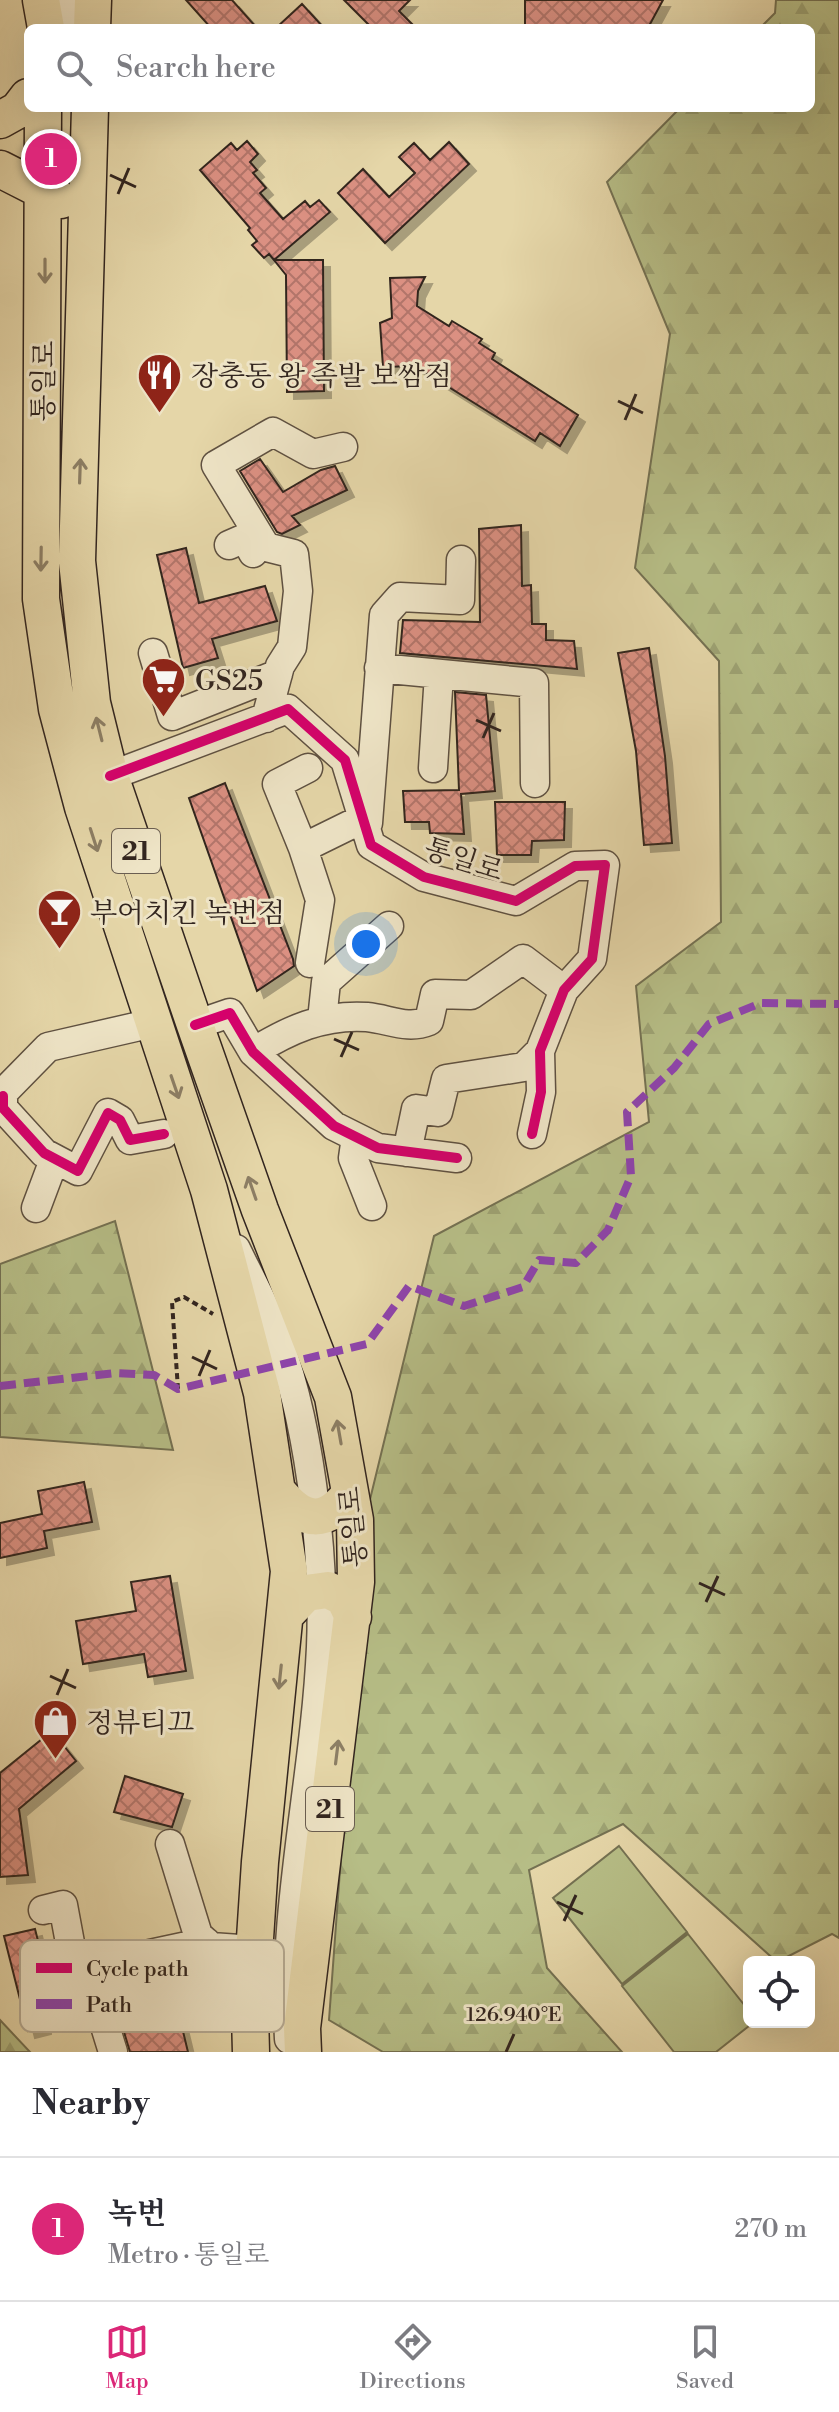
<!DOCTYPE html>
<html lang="en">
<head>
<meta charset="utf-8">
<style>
  :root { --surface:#fff; --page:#f2f2f3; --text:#2b2b33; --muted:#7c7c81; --line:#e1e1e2; --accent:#db2777 }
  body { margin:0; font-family:"Libre Bodoni","Noto Serif KR",serif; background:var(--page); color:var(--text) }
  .controls { position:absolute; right:24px; bottom:24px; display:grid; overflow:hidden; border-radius:12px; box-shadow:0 8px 32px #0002 }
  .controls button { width:72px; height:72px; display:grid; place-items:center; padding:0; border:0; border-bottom:2px solid var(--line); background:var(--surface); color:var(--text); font:40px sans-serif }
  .you { position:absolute; left:366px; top:944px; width:28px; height:28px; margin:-20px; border:6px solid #fff; border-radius:50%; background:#1a73e8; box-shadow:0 0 0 12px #1a73e833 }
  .badge { display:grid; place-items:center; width:52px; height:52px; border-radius:50%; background:var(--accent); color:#fff; font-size:26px; font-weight:700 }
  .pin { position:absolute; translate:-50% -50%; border:4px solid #fff; box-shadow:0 2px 8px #0006 }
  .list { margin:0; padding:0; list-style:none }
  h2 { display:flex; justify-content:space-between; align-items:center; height:104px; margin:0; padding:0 32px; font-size:34px }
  h2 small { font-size:26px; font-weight:400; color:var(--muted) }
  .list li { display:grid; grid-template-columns:52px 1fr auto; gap:24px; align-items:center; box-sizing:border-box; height:144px; padding:0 32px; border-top:2px solid var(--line) }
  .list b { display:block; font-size:30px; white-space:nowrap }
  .list p { margin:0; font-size:26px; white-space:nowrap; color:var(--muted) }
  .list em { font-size:26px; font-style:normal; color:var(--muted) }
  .icon { flex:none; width:44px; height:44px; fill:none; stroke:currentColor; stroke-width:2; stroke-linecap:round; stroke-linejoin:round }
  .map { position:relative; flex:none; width:839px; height:2052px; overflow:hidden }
  .search { position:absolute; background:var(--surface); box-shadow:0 8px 32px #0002; left:24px; right:24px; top:24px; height:88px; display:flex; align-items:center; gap:20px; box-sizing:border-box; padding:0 28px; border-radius:12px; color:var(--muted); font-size:30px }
  .sheet { height:248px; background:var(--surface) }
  nav { display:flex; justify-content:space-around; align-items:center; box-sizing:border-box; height:112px; border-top:2px solid var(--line); background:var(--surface); font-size:22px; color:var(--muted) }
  nav a { display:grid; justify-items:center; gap:4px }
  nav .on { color:var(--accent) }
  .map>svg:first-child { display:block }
  .forest { fill:url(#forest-firs); stroke:#747152; stroke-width:2 }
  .green { fill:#b6bd86; stroke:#747152; stroke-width:2 }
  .building { fill:url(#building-cross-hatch); stroke:#32251f; stroke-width:2; filter:url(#shadow) }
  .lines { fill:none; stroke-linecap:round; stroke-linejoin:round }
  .minor-casing { stroke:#5f5141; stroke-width:31 }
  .major-casing { stroke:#32251f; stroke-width:39 }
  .path { stroke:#32251f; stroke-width:4; stroke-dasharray:6 4; stroke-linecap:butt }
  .minor { stroke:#eee4c6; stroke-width:28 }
  .major { stroke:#e5d6a8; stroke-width:36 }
  .quiet { stroke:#8e44ad; stroke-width:8; stroke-dasharray:16 8; stroke-linecap:butt }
  .cycleway-casing { stroke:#eee4c6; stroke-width:15 }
  .cycleway { stroke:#d6006c; stroke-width:10 }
  .oneway { stroke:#8c7e64 }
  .ticks { fill:none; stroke:#32251f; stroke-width:3 }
  .labels { text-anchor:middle; stroke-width:6; stroke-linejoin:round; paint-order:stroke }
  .shield { fill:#eee4c6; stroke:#6a5e51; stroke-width:2 }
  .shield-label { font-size:26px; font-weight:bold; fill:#32251f }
  .poi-label { font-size:28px; fill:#32251f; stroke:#eee4c6; text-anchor:start }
  .street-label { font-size:28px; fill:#32251f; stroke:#eee4c6 }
  .key { fill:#eee4c6; stroke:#b6ab94; stroke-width:2 }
  .key-label { font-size:22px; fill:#32251f }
  .ticks-label { font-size:20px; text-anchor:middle; fill:#32251f; stroke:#eee4c6; stroke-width:6; stroke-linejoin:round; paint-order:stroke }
</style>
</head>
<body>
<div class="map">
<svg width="839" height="2052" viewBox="0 0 839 2052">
  <defs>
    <pattern id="forest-firs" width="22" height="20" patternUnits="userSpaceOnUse" patternTransform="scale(2)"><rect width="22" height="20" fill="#b6bd86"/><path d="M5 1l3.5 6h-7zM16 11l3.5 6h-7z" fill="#9da273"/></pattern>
    <pattern id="building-cross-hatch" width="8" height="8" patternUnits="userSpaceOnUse" patternTransform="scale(2)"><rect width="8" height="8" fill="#db9082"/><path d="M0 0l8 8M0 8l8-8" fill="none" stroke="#b2756a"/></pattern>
    <filter id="shadow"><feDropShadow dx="7" dy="7" stdDeviation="0" flood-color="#0004"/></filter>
  </defs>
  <rect width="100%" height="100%" fill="#e5d6a8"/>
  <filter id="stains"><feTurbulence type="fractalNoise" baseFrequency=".0025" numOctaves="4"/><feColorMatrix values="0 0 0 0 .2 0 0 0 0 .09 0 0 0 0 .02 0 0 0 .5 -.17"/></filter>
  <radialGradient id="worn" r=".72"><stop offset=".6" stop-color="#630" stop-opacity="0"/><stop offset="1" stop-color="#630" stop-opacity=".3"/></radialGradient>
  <path class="forest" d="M 776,0 L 839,0 L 839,1938 L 832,1934 L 777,1962 L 623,1824 L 529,1870 L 547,1968 L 622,2052 L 383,2052 L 329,2020 L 366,1516 L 434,1236 L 649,1122 L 636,986 L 721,922 L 719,661 L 635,568 L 670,334 L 607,182 L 680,108 L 811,108 L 811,28 L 760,28 L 775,13 Z
    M 115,1221 L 173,1450 L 0,1437 L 0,1264 Z
    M 0,2020 L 30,2052 L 0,2052 Z"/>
  <path class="green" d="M 619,1846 L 687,1932 L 622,1984 L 553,1898 Z
    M 688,1934 L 749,2011 L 749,2022 L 754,2022 L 716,2052 L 674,2052 L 622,1986 Z"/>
  <path class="building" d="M 186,0 L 232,0 L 257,28 L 211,28 Z
    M 344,0 L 410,0 L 399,11 L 416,28 L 372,28 Z
    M 525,0 L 663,0 L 649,26 L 525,27 Z
    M 302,4 L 324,28 L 276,28 Z
    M 247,141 L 258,154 L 250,162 L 257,170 L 253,173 L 266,188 L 260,193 L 283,219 L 305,201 L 310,207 L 319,200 L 330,212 L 274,260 L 269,254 L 264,258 L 252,245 L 257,241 L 248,230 L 250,228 L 200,170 L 231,143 L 237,150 Z
    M 449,142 L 469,164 L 385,243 L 338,193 L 363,169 L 389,197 L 415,173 L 399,157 L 414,143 L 430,160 Z
    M 274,260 L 323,260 L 324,391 L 287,392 L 286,275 Z
    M 425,277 L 418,291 L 417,306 L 449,326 L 452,321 L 482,339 L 479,343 L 495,353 L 492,359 L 578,415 L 560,446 L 540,433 L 535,441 L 415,366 L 383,367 L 380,323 L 392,318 L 390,278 Z
    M 260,459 L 283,492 L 321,470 L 335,466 L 347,490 L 292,516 L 300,525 L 282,534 L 277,532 L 240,471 Z
    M 521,525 L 522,586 L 531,585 L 532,624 L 546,624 L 546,640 L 574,641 L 577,669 L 400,653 L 403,620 L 480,622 L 479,529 Z
    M 186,548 L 199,603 L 265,586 L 277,621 L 212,639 L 218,658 L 183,668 L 157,555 Z
    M 649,648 L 665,756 L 672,843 L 644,845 L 636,751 L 618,653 Z
    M 455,692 L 486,695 L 495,791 L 461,794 L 464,834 L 430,833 L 429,822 L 405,822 L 403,791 L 459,790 Z
    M 225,783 L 293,959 L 294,966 L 257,991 L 189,798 Z
    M 495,802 L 565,802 L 564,840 L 532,841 L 531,855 L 497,855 Z
    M 84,1482 L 92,1522 L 44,1531 L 47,1548 L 0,1558 L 0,1523 L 42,1514 L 38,1491 Z
    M 170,1576 L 186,1671 L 148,1677 L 144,1654 L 83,1664 L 76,1621 L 136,1611 L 131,1582 Z
    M 52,1731 L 76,1761 L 19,1809 L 28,1875 L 0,1877 L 0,1773 Z
    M 125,1776 L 183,1794 L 172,1827 L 114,1812 Z
    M 35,1929 L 51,1992 L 42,2003 L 44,2027 L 28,2031 L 4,1936 Z
    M 173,1990 L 188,2052 L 130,2052 L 115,2002 Z"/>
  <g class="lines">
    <defs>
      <path id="minor" d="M 64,28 L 65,0
        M 229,545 L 245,538 L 253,553
        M 153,653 L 172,716 L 278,674
        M 379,668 L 534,683 L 535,783
        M 266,718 L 280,666 L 292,647 L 298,591 L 294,554 L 266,547 L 216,465 L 273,432 L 313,454 L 343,447
        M 308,768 L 277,784 L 303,848 L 362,819
        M 433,768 L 439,674
        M 110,776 L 288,709 L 345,760 L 371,845 L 424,877 L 516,901 L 575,866 L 605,865 L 592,959 L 564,990 L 540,1051 L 541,1092 L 532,1134
        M 368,823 L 384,615 L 400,597 L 460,600 L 461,560
        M 303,848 L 320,900 L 310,963
        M 322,1020 L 326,982 L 389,926
        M 195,1025 L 230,1013 L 253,1052 L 334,1126 L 378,1148 L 457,1158
        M 253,1052 C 289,1030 323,1014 367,1017 C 389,1019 407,1030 429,1021 L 435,994 L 471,995 L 523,959 L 564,990
        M 0,1096 L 48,1047 L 153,1023
        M 3,1096 L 3,1108 L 44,1153 L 78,1171 L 108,1113 L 120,1120 L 130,1140 L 164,1134
        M 356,1137 L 353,1158 L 372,1206
        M 407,1152 L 416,1109 L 438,1112 L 446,1079 L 524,1067 L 540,1051
        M 36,1208 L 54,1160
        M 236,1249 C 248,1274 262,1299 272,1325 C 309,1413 325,1552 321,1647 C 315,1778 282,1907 289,2039
        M 170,1844 L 198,1935 L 211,1947 L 254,1950
        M 43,1910 L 63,1905 L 78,1986 L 96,1997 L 113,2052
        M 150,1954 L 206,1942
        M 58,2007 L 96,1997"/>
      <path id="major" d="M 41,0 L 46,28
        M 92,28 L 93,0
        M 43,108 L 41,599 L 57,709 L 83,807 L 209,1190 L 262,1393 L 289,1571 L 260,1862 L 250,2015 L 251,2052
        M 90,108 L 77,561 L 92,703 L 110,776 L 195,1025 L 260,1210 L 333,1397 L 355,1520 L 356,1582 L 302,2028 L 303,2052
        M 0,120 L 18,110 L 28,97
        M 0,169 L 61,200
        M 279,1493 C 304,1523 325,1525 350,1494
        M 287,1613 L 306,1593 L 328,1590 L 344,1598 L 353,1617"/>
    </defs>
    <use href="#minor" class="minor-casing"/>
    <use href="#major" class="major-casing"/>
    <path class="path" d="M 178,1389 L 172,1302 L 184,1297 L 213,1314"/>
    <use href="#minor" class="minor"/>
    <use href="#major" class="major"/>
    <path class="quiet" d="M 0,1386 L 115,1373 L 154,1375 L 178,1389 L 367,1344 L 409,1286 L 464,1306 L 523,1287 L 539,1260 L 576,1263 L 608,1230 L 631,1176 L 627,1112 L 674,1068 L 709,1024 L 761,1003 L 839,1004"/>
    <defs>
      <path id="cycleway" d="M 110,776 L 288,709 L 345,760 L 371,845 L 424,877 L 516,901 L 575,866 L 605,865 L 592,959 L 564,990 L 540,1051 L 541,1092 L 532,1134
        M 195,1025 L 230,1013 L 253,1052 L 334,1126 L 378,1148 L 457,1158
        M 3,1096 L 3,1108 L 44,1153 L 78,1171 L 108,1113 L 120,1120 L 130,1140 L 164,1134"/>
    </defs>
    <use href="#cycleway" class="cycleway-casing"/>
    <use href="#cycleway" class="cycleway"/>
  </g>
  <defs><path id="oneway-shaft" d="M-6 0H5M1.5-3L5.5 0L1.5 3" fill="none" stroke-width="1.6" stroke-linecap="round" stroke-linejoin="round" transform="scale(2)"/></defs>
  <g class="oneway">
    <use href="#oneway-shaft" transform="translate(45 271) rotate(90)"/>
    <use href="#oneway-shaft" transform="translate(80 471) rotate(-88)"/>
    <use href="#oneway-shaft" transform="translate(41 559) rotate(91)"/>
    <use href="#oneway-shaft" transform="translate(99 729) rotate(-104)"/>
    <use href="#oneway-shaft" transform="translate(94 840) rotate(72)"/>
    <use href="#oneway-shaft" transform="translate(175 1087) rotate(71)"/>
    <use href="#oneway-shaft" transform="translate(252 1188) rotate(-109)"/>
    <use href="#oneway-shaft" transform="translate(339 1432) rotate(-100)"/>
    <use href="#oneway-shaft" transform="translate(280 1677) rotate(96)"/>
    <use href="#oneway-shaft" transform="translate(337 1752) rotate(-83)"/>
  </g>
  <path class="ticks" d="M 110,175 L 136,187M 118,194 L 129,168M 618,401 L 643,413M 625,420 L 636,394M 476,720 L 501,731M 483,738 L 494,713M 334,1039 L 359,1050M 341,1057 L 352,1032M 192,1357 L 217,1369M 199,1376 L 210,1350M 699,1583 L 725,1595M 706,1602 L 718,1576M 50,1676 L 76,1688M 57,1695 L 68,1669M 557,1902 L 583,1914M 564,1921 L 576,1895M 506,2052 L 514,2034"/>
  <defs>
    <symbol id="restaurant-pin" viewBox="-11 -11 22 30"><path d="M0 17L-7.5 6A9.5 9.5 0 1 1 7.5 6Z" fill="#8f2418" stroke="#eee4c6"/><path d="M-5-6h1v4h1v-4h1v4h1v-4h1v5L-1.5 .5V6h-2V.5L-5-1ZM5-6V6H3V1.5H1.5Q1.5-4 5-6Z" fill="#fff"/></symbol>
    <symbol id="supermarket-pin" viewBox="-11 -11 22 30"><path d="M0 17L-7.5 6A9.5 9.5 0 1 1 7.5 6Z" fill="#8f2418" stroke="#eee4c6"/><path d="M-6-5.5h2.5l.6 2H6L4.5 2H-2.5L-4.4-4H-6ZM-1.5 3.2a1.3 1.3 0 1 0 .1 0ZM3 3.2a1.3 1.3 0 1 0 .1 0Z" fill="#fff"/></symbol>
    <symbol id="bar-pin" viewBox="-11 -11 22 30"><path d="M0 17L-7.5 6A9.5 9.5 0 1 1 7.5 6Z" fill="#8f2418" stroke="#eee4c6"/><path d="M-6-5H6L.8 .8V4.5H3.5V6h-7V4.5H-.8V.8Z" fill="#fff"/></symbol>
    <symbol id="shop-pin" viewBox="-11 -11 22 30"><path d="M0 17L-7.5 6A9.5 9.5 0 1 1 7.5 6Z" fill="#8f2418" stroke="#eee4c6"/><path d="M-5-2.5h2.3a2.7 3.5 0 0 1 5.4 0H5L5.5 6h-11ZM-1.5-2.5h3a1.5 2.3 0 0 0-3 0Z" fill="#fff"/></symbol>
  </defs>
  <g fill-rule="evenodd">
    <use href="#restaurant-pin" x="134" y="350" width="51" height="69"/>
    <use href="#supermarket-pin" x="138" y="654" width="51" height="69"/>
    <use href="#bar-pin" x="34" y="886" width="51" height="69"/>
    <use href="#shop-pin" x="30" y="1696" width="51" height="69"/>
  </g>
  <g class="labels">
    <g class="shield">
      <rect x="112" y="829" width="48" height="44" rx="6"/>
      <rect x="306" y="1787" width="48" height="44" rx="6"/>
    </g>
    <g class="shield-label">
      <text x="136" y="860">21</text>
      <text x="330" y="1818">21</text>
    </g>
    <g class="poi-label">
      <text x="191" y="385">장충동 왕 족발 보쌈점</text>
      <text x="195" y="690">GS25</text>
      <text x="90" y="922">부어치킨 녹번점</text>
      <text x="86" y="1732">정뷰티끄</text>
    </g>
    <g class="street-label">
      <text transform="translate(43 381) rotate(-89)" y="10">통일로</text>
      <text transform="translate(464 859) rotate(18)" y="10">통일로</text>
      <text transform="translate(352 1527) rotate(-95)" y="10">통일로</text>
    </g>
  </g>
  <rect x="20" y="1940" width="264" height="92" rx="12" class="key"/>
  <rect x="36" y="1963" width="36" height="10" fill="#d6006c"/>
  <rect x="36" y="1999" width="36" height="10" fill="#8e44ad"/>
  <g class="key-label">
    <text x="86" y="1976">Cycle path</text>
    <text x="86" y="2012">Path</text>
  </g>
  <g class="ticks-label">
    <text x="514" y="2021">126.940°E</text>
  </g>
  <rect width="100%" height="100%" filter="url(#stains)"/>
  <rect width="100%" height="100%" fill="url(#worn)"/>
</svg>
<div class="controls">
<button><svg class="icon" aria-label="locate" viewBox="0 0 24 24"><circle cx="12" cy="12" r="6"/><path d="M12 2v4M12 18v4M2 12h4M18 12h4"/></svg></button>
</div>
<div class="you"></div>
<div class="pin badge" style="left:51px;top:159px">1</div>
<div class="search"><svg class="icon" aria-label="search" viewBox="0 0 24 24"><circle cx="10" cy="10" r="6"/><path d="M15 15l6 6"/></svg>Search here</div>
</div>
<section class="sheet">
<h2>Nearby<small></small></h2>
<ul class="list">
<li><span class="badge">1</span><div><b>녹번</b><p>Metro · 통일로</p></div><em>270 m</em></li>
</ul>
</section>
<nav>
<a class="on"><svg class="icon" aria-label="map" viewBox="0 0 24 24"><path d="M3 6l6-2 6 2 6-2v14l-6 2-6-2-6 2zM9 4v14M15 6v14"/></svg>Map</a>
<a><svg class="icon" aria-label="directions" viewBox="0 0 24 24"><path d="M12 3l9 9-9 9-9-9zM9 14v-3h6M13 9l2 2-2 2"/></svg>Directions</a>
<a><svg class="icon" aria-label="saved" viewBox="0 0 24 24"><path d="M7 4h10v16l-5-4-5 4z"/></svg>Saved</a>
</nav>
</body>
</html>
